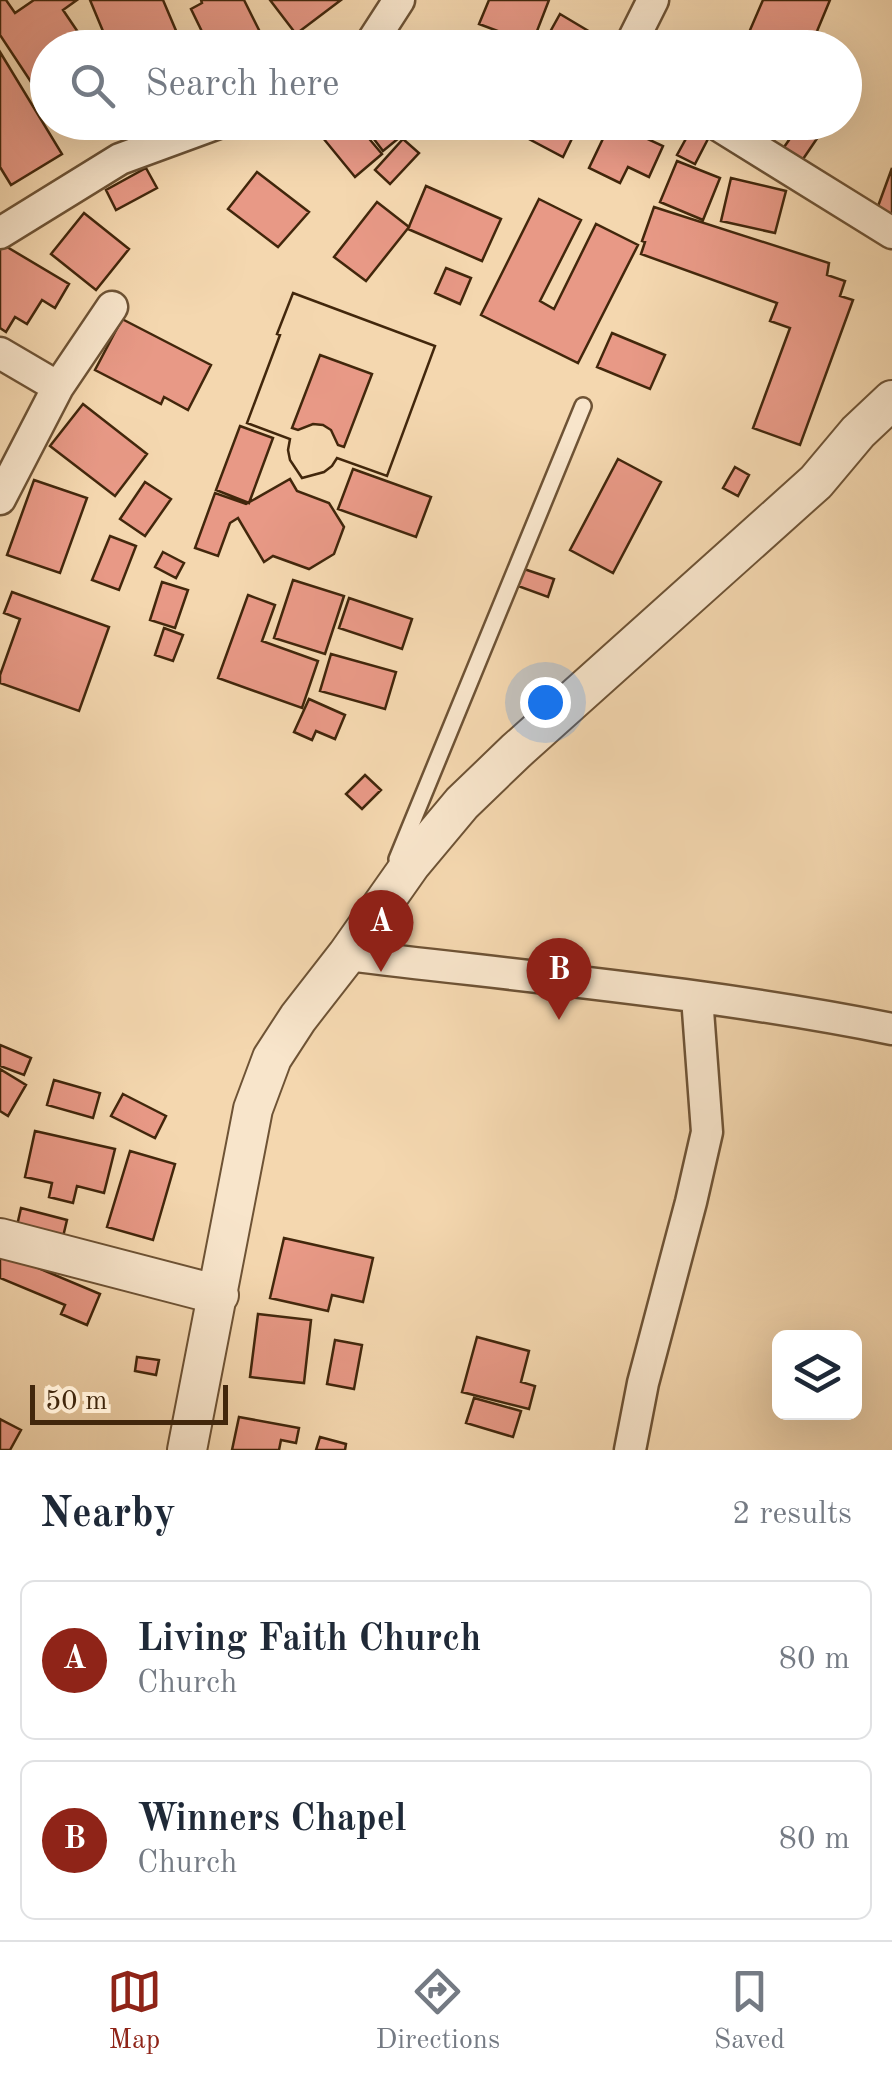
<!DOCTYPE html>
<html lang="en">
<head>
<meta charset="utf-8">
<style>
  :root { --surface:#fff; --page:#f6f6f7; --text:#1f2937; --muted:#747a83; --line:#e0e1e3; --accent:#8f2418 }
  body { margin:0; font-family:"Old Standard TT",serif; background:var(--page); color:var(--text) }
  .controls { position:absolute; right:30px; bottom:30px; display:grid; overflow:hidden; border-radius:15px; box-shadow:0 10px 40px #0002 }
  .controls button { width:90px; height:90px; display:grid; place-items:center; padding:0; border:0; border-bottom:2px solid var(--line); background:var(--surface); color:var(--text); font:50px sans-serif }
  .scale { position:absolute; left:30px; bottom:25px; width:198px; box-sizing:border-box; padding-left:10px; border:5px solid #42270c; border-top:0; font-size:28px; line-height:35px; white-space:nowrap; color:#42270c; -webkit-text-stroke:8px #f8e5cb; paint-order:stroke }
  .you { position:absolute; left:545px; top:702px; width:35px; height:35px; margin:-25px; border:8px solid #fff; border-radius:50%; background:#1a73e8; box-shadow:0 0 0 15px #1a73e833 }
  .badge { display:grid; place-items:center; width:65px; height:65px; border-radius:50%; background:var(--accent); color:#fff; font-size:32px; font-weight:700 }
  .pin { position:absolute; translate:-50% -82px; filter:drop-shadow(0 2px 5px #0008) }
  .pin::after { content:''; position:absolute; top:52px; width:35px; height:30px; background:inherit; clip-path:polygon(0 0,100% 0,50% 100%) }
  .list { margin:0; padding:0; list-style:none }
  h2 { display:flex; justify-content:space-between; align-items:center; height:130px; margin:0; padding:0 40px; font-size:42px }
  h2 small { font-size:32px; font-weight:400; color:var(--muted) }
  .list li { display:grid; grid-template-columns:65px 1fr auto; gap:30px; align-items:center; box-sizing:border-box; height:160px; margin:0 20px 20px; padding:0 20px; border:2px solid var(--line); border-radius:15px }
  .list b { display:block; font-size:38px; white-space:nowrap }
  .list p { margin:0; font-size:32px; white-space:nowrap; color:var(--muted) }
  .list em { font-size:32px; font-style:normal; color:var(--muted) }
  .icon { flex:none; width:55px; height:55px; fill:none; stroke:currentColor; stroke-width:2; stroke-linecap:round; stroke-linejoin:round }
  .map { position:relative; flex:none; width:892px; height:1450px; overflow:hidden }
  .search { position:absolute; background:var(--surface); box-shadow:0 10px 40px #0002; left:30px; right:30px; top:30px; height:110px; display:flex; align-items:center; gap:25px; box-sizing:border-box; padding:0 35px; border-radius:55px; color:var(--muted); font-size:38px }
  .sheet { height:490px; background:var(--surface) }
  nav { display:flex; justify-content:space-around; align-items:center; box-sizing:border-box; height:140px; border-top:2px solid var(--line); background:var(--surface); font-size:28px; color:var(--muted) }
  nav a { display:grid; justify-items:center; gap:5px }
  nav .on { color:var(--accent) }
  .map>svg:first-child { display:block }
  .building { fill:#e89986; stroke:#42270c; stroke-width:2.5; fill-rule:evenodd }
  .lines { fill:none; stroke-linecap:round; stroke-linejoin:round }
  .service-casing { stroke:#6e5335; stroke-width:20 }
  .minor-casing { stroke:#6e5335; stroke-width:35 }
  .tertiary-casing { stroke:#6e5335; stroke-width:42 }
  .service { stroke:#f8e5cb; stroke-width:15 }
  .minor { stroke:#f8e5cb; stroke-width:30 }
  .tertiary { stroke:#f8e5cb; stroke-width:38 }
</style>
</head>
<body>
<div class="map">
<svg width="892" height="1450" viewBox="0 0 892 1450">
  <rect width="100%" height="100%" fill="#f4d7af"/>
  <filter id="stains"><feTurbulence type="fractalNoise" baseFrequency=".002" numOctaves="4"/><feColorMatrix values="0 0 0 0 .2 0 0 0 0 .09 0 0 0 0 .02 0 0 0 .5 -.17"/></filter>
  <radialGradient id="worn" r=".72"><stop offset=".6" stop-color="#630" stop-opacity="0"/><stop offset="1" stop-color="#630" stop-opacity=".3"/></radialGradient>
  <path class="building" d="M 0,0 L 6,0 L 15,13 L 34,0 L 77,0 L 63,10 L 84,41 L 74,48 L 48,48 L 48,84 L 37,91 L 0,35 Z
    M 90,0 L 163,0 L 177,33 L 159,42 L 157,37 L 133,48 L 110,48 Z
    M 201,0 L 244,0 L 262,36 L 239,48 L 210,48 L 191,9 L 202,3 Z
    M 270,0 L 341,0 L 296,34 Z
    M 489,0 L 549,0 L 532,44 L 479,24 Z
    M 763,0 L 830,0 L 810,48 L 771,48 L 747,37 Z
    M 560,14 L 617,48 L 576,48 L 550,32 Z
    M 0,52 L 62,154 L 11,185 L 0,167 Z
    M 342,122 L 355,122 L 382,154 L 355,177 L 323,138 Z
    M 361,122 L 397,122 L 405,133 L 383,151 Z
    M 514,122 L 580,122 L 563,157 L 510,129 Z
    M 611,122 L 663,146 L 649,177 L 628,167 L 620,183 L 589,168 Z
    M 800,124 L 818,137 L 799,165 L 780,153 Z
    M 693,126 L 710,135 L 695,164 L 677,155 Z
    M 403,139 L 419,153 L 390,184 L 375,170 Z
    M 677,161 L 720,178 L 703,220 L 660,202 Z
    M 146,168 L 157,188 L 116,210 L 106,190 Z
    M 892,168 L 892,214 L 877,209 Z
    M 257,172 L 309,212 L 278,247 L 228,209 Z
    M 731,178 L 786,191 L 775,233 L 721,221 Z
    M 426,186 L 501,219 L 482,261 L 408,229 Z
    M 539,199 L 581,220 L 540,301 L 554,309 L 596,224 L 638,245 L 578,363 L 481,315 Z
    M 377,202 L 409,227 L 366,281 L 334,257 Z
    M 654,207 L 829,263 L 827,275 L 845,281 L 840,296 L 853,300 L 800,445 L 753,428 L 790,328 L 770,321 L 777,303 L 641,254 L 645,242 L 642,241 Z
    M 84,213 L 129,249 L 96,290 L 51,254 Z
    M 2,244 L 69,284 L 55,308 L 42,300 L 27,324 L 15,317 L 6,332 L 0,328 L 0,248 Z
    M 446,268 L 471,278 L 460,304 L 435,293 Z
    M 293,293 L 435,346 L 387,476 L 337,458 L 332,466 L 324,472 L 302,478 L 290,460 L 288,450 L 290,439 L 247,423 L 280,335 L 277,334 ZM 320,355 L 372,374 L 344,447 L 338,445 L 331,430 L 323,425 L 313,424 L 298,430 L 292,428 Z
    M 293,293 L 435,346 L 387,476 L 337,458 L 332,466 L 324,472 L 302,478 L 290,460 L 288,450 L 290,439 L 247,423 L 280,335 L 277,334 Z
    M 122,319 L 211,365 L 188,410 L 164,397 L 161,404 L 95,370 Z
    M 612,333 L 665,355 L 650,389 L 597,367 Z
    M 83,404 L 147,454 L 115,496 L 50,446 Z
    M 240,426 L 273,438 L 249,503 L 216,490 Z
    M 618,459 L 661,482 L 613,573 L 570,550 Z
    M 735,467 L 749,475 L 738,496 L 723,488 Z
    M 353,469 L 431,497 L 416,537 L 338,509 Z
    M 290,479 L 297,491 L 329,503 L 344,527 L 334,554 L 309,569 L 273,556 L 264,562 L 238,518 L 230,523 L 218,556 L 195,548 L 215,493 L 246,504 Z
    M 34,480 L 87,498 L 60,573 L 7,555 Z
    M 145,482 L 171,499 L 145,536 L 120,519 Z
    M 110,536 L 136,546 L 119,590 L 92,580 Z
    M 163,552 L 184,563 L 176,578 L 155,567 Z
    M 524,569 L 554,579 L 548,597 L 518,586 Z
    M 293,580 L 344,596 L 325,654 L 274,638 Z
    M 162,582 L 188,590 L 175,628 L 150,620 Z
    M 12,592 L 109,627 L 79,711 L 0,683 L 0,675 L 20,619 L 4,613 Z
    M 248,595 L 275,605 L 262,641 L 318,661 L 302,708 L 218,678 Z
    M 349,598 L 412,619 L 402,649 L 339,628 Z
    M 164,628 L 183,635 L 173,661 L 155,655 Z
    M 331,654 L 396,672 L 385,709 L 320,691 Z
    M 309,699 L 345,715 L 335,739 L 316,731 L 312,740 L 294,732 Z
    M 365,775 L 381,790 L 362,809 L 346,794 Z
    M 0,1045 L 31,1058 L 24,1075 L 0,1066 Z
    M 0,1069 L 26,1085 L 8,1116 L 0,1111 Z
    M 54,1080 L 100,1093 L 93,1118 L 47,1105 Z
    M 123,1094 L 166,1116 L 155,1138 L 111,1116 Z
    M 35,1131 L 115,1149 L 104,1193 L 77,1186 L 73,1203 L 49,1197 L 52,1183 L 25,1177 Z
    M 130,1151 L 175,1164 L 153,1240 L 107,1227 Z
    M 21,1208 L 67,1220 L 62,1241 L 16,1230 Z
    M 284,1238 L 373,1258 L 363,1302 L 332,1295 L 328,1311 L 270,1298 Z
    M 0,1252 L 100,1294 L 87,1325 L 61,1314 L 65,1305 L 0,1278 Z
    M 258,1314 L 311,1320 L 304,1383 L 250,1377 Z
    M 477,1337 L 529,1351 L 521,1382 L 535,1386 L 529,1409 L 462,1392 Z
    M 335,1340 L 362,1345 L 354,1389 L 327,1384 Z
    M 137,1357 L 159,1360 L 156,1375 L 135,1371 Z
    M 474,1398 L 521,1411 L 513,1437 L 466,1423 Z
    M 239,1417 L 299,1428 L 296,1443 L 281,1440 L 279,1450 L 232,1450 Z
    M 0,1419 L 21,1430 L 10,1450 L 0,1450 Z
    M 320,1437 L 346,1444 L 345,1450 L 316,1450 Z"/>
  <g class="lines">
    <defs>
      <path id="service" d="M 397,859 L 583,406"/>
      <path id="minor" d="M 368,48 L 399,0
        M 629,48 L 653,0
        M 713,122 L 892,233
        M 0,233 L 120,159 L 221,122
        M 0,353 L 58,387
        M 0,499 L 58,387 L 112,307
        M 347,955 C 529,977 713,993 892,1029
        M 630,1450 L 643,1383 L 691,1202 L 707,1132 L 697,997"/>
      <path id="tertiary" d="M 0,1238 L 219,1295
        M 187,1450 L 253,1109 L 272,1058 L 298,1018 L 347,955 L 411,864 L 462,803 L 516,751 L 816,482 L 858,432 L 892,400"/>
    </defs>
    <use href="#service" class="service-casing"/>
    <use href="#minor" class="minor-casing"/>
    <use href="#tertiary" class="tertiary-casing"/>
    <use href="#service" class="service"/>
    <use href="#minor" class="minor"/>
    <use href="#tertiary" class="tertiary"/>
  </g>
  <rect width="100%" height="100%" filter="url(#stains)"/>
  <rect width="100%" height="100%" fill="url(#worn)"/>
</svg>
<div class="controls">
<button><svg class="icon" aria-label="layers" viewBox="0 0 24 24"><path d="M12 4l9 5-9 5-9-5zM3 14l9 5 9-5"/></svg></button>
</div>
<div class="scale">50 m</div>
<div class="you"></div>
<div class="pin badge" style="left:381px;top:972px">A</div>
<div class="pin badge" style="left:559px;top:1020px">B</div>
<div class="search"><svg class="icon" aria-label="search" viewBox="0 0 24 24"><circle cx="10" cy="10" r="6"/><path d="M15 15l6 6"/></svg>Search here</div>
</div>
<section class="sheet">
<h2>Nearby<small>2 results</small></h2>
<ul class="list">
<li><span class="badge">A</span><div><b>Living Faith Church</b><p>Church</p></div><em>80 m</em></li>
<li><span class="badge">B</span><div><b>Winners Chapel</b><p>Church</p></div><em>80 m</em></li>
</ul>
</section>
<nav>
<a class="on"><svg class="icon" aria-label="map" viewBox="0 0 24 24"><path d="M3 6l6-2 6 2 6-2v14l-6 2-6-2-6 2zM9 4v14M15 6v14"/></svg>Map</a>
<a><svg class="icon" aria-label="directions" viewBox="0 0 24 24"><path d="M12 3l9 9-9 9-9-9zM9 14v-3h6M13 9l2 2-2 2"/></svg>Directions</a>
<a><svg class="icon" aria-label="saved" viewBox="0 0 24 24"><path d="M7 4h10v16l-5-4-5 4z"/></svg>Saved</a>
</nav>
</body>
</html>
